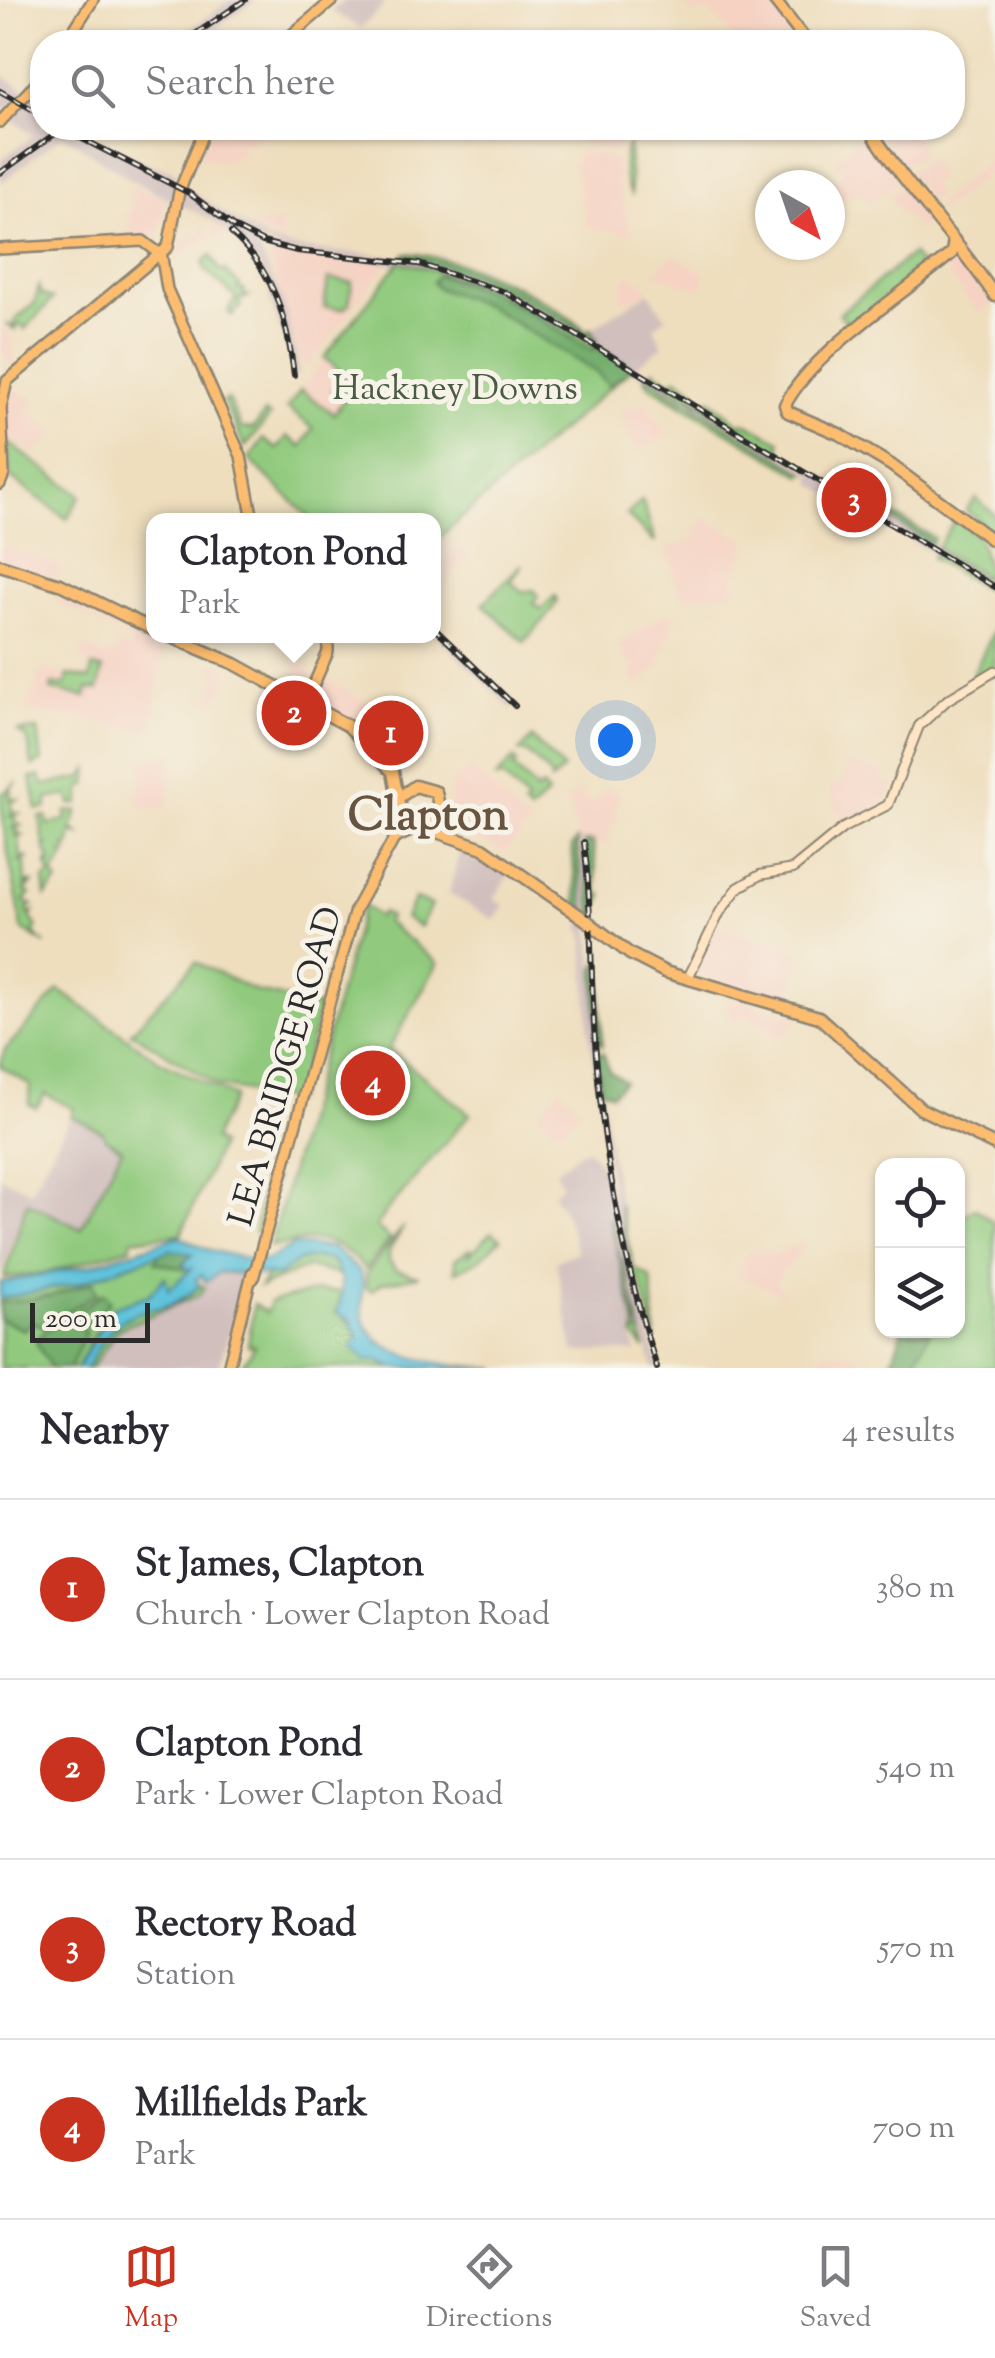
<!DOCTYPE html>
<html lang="en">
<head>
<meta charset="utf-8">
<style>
  :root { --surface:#fff; --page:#f2f2f3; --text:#2b2b33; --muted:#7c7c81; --line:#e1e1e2; --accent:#c8321e }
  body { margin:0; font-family:"Sorts Mill Goudy",serif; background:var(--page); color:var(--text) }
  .controls { position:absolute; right:30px; bottom:30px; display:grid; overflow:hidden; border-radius:20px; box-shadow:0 2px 8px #0004 }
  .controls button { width:90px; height:90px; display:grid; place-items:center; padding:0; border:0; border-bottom:2px solid var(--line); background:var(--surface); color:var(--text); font:50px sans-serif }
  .compass { position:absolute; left:755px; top:170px; width:90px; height:90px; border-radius:50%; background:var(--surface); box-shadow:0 2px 8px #0004; rotate:140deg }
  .scale { position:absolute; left:30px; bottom:25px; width:120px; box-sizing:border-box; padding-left:10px; border:5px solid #2b2b2b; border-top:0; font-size:28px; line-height:35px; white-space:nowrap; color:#2b2b2b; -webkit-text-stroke:8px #f7f3e8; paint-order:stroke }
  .you { position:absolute; left:615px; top:740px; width:35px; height:35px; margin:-25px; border:8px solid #fff; border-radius:50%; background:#1a73e8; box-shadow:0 0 0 15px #1a73e833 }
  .badge { display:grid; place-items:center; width:65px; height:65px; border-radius:50%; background:var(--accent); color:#fff; font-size:32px; font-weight:700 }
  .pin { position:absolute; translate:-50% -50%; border:5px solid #fff; box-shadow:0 2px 10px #0006 }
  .popup { position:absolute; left:146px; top:513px; width:295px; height:130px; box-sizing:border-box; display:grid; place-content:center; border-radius:20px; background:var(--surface); filter:drop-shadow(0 2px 8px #0005); font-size:32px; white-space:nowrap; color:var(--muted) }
  .popup b { font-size:38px; color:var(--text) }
  .popup::after { content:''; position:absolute; left:50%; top:100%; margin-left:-20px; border:20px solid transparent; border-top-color:var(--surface) }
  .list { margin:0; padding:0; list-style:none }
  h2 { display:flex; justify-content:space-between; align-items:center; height:130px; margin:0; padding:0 40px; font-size:42px }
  h2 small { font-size:32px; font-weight:400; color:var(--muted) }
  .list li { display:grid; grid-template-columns:65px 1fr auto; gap:30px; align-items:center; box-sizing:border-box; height:180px; padding:0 40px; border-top:2px solid var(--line) }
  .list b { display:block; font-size:38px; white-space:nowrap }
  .list p { margin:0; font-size:32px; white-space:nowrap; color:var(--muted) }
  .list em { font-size:32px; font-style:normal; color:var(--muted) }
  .icon { flex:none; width:55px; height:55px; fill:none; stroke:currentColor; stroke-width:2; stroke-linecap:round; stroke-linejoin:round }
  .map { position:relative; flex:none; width:995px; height:1368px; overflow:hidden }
  .search { position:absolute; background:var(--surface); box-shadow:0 2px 8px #0004; left:30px; right:30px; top:30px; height:110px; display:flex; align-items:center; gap:25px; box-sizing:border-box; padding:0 35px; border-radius:40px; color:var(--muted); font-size:38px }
  .sheet { height:850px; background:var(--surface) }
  nav { display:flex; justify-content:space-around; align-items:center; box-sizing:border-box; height:140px; border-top:2px solid var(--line); background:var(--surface); font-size:28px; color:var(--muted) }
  nav a { display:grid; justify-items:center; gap:5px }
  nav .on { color:var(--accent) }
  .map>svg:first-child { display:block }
  .built { fill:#f5d2c2 }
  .industrial { fill:#d1bfbd }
  .green { fill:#91ca7e; stroke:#5e7a54; stroke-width:2.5 }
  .forest { fill:#74ae6d; stroke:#506c4c; stroke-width:2.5 }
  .water { fill:#5ec2dc; stroke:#447684; stroke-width:2.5 }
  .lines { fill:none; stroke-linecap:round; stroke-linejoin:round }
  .secondary-casing { stroke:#8c8474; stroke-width:12 }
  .primary-casing { stroke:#8c8474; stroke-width:14 }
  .trunk-casing { stroke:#8c8474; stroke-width:15 }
  .secondary { stroke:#fee5c5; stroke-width:8 }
  .primary { stroke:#fcbd6f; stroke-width:9 }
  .trunk { stroke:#fcbd6f; stroke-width:10 }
  .rail-casing { stroke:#2b2b2b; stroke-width:6 }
  .rail { stroke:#f7f3e8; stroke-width:2.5; stroke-dasharray:8; stroke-linecap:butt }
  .trunk-bridge-casing { stroke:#8c8474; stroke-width:15; stroke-linecap:butt }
  .trunk-bridge { stroke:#fcbd6f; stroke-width:10 }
  .labels { text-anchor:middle; stroke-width:10; stroke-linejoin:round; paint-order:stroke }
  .park-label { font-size:35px; fill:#4a5b44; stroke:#f7f3e8 }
  .street-label { font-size:35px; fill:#2b2b2b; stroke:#f7f3e8 }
  .district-label { font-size:45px; font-weight:bold; fill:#68543f; stroke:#f7f3e8 }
</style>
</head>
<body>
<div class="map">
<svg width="995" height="1368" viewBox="0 0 995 1368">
  <rect width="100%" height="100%" fill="#f7f3e8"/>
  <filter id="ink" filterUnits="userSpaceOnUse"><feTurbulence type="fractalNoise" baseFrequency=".01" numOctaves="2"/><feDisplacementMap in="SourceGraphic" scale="20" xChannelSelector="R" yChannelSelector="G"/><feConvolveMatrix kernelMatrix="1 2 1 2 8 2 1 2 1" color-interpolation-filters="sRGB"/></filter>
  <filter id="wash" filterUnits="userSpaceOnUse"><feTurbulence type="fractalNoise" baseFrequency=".0048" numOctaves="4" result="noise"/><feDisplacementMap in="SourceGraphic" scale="40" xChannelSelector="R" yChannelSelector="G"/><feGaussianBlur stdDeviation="2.25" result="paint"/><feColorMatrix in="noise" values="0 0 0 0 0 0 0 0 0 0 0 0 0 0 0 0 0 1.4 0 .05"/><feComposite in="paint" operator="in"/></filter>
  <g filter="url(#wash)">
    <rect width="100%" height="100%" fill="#eedebe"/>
    <path class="built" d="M 682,0 L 769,0 L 800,42 L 737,42 L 708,10 L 692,14 Z
      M 210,128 L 270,128 L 276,132 L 240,146 L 242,156 L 218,162 L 199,155 Z
      M 558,128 L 627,128 L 617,152 L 576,141 Z
      M 875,128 L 913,128 L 923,153 L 902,168 Z
      M 865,132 L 898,181 L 869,203 L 860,191 L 837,201 L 830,185 L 844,173 L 833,160 Z
      M 578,150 L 617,159 L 619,188 L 633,235 L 588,227 L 574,165 Z
      M 995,156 L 995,168 L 939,211 L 934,205 Z
      M 928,158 L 940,176 L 931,185 L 938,194 L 929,201 L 907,174 Z
      M 133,185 L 167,200 L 159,236 L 127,236 Z
      M 902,186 L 930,221 L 919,230 L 888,197 Z
      M 225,217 L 251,233 L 290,247 L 388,263 L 308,367 L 302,366 L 269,259 L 273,248 L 228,235 L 220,240 L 211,225 Z
      M 283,222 L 282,241 L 250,227 L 251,224 Z
      M 204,227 L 211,237 L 179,258 L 173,249 Z
      M 673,255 L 704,272 L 702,290 L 653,272 Z
      M 957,256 L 993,304 L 979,314 L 942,266 Z
      M 627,274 L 651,288 L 627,303 L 621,295 Z
      M 0,326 L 10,334 L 17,364 L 13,368 L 0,352 Z
      M 324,358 L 356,382 L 333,414 L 301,389 Z
      M 12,387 L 36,400 L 27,412 L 55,432 L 33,454 L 6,434 L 6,400 Z
      M 647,401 L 666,436 L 637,452 L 621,413 L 630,404 L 634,409 Z
      M 703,518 L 748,541 L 734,577 L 735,591 L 682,598 L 666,549 L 691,540 Z
      M 0,544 L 61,565 L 57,578 L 0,561 Z
      M 457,544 L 470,555 L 434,596 L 434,571 Z
      M 62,590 L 96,608 L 92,618 L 98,620 L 104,611 L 167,643 L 150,732 L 25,709 L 42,669 L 89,678 L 91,665 L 79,658 L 85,646 L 105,657 L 115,653 L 120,644 L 131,649 L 132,639 L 58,603 Z
      M 668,612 L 674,615 L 659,668 L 638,685 L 631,674 L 634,669 L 616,645 Z
      M 301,658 L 307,665 L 303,673 L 309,668 L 313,674 L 305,694 L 286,685 Z
      M 214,662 L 230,673 L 217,703 L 209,700 L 218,676 L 211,672 Z
      M 325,678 L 367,702 L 352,720 L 313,697 L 320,680 Z
      M 172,755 L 166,810 L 137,807 L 142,759 Z
      M 850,764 L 880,771 L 883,782 L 894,785 L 881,805 L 844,822 L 834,807 L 830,785 L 841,785 Z
      M 471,766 L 530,825 L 504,853 L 461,829 L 450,817 L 451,785 Z
      M 608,788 L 619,793 L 614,816 L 630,823 L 613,820 L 607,845 L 579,842 L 568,800 L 578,791 L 591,804 Z
      M 717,925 L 802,953 L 788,1001 L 694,973 Z
      M 735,998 L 756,1006 L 800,1016 L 778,1038 L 751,1017 L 743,1014 L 735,1022 L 722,1010 Z
      M 560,1088 L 581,1109 L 559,1132 L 537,1114 Z
      M 800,1242 L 804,1246 L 776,1281 L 785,1296 L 738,1275 L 749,1250 L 777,1254 Z
      M 822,1352 L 858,1355 L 857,1365 L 820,1364 Z"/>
    <path class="industrial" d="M 230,0 L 256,0 L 197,42 L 173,42 Z
      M 346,0 L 381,0 L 385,4 L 361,28 L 331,11 Z
      M 0,74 L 28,92 L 37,94 L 42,87 L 42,128 L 71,128 L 144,163 L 177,172 L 173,180 L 269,241 L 297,248 L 403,257 L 460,271 L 512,292 L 596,341 L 590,329 L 649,292 L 666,318 L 654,327 L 663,346 L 637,366 L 815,474 L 819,472 L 995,583 L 995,589 L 812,484 L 814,478 L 509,296 L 433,269 L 286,252 L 246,236 L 259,250 L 285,305 L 298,362 L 298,375 L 293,376 L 287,338 L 283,338 L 269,297 L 270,283 L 242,245 L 215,222 L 132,180 L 63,135 L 0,183 L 0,161 L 34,135 L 12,120 L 20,111 L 11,106 L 0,111 Z
      M 434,626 L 516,705 L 512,709 L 434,633 Z
      M 580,842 L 585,842 L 588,871 L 597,1047 L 610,1154 L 634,1278 L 659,1368 L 653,1368 L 644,1335 L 631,1332 L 636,1352 L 574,1352 L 556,1261 L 577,1252 L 567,1218 L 553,1193 L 562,1185 L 556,1171 L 583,1150 L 589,1150 L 603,1169 L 615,1215 L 589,1033 L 584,933 L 579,930 L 581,922 L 586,924 Z
      M 461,846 L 478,851 L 511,872 L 494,899 L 505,906 L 495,920 L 449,894 Z
      M 71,1116 L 103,1132 L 122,1148 L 81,1229 L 27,1203 L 0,1277 L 0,1177 L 31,1191 Z
      M 220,1273 L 247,1275 L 218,1368 L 91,1368 L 118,1329 L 199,1295 L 211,1277 Z"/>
    <path class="green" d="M 629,143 L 631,194 C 622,183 622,154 629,143 Z
      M 912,254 L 926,271 L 853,330 L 839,314 Z
      M 211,255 L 220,271 L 224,270 L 240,285 L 238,289 L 245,290 L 243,295 L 249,296 L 238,301 L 241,306 L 232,316 L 228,311 L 236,298 L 205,270 L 203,262 Z
      M 399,262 C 487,278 556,323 632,368 L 434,542 L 434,520 L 312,520 L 249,459 L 263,439 L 277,449 L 287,436 L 301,447 L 313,428 L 287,408 L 301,390 L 334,414 L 347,395 L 342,398 L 333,391 L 340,377 L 352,386 L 355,382 L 324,358 Z
      M 328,279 L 352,282 L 349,305 L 342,309 L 324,307 Z
      M 39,287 L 41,294 L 53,299 L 25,329 L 20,324 L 14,330 L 9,325 L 14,326 L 14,321 L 34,304 Z
      M 654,370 L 672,383 L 677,378 L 696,392 L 693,397 L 706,404 L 710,399 L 741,425 L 744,422 L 780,441 L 780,452 L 650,374 Z
      M 645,377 L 805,473 L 803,476 L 648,385 Z
      M 228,399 L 241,428 L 253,429 L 265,413 L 270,416 L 245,447 L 223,401 Z
      M 7,442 L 81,495 L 67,519 L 10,477 Z
      M 976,498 L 995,515 L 995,535 L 966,510 Z
      M 642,500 L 655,541 L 654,542 L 627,515 Z
      M 956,518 L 979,538 L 991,580 L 937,548 Z
      M 935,552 L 991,586 L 991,592 L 932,558 Z
      M 522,564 L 511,582 L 523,592 L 534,590 L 538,597 L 533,603 L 541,609 L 555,596 L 557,601 C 550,616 535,629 524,642 L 483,604 Z
      M 995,628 L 995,667 L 973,679 L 972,676 Z
      M 92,667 L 103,669 L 98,690 L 88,689 L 86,697 L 51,690 L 52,684 L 65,686 L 68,675 L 90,679 Z
      M 276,696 L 314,712 L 312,729 L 273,713 L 270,704 Z
      M 38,730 L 42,761 L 32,766 L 28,740 L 18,731 Z
      M 532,738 L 563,769 L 550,782 L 552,777 L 528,753 L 519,752 Z
      M 513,759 L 517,763 L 513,767 L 537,791 L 542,787 L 548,794 L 530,812 L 524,806 L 527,801 L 503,777 L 496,778 Z
      M 89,769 L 87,786 L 82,786 L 79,804 L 71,804 L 68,795 L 47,799 L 47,808 L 37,810 L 31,778 L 40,776 L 43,785 L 82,778 Z
      M 17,782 L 8,792 L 12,792 L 9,799 L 18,799 L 11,803 L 13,813 L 21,813 L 10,816 L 17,820 L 15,825 L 23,825 L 13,829 L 19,832 L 16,836 L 25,835 L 19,838 L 21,857 L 29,858 L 19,861 L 25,863 L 26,882 L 34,883 L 24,885 L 30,886 L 25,891 L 31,894 L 24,901 L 33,905 L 27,908 L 28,913 L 34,912 L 30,916 L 37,927 L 33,932 L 45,944 L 22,929 C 16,884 2,839 1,795 Z
      M 78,811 L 72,830 L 79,834 L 71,834 L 70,846 L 65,846 L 68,851 L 62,852 L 66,855 L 53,875 L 58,882 L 46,896 L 44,880 L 51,875 L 47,866 L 51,864 L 47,863 L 50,858 L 44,848 L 48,845 L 44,844 L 40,817 L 46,816 L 49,825 L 67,819 L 66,812 Z
      M 415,899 L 431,905 L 420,927 L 405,918 Z
      M 363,905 L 378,917 L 382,912 L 389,917 L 386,922 L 438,963 L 389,1049 L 470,1114 L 384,1214 L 376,1227 L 390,1239 L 365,1269 C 330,1231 317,1238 270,1247 Z
      M 196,962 L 255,991 L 321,1007 L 295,1100 L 219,1086 L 131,1032 Z
      M 59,990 L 160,1061 L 234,1097 L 213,1139 L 220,1145 L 181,1234 L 131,1240 L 131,1247 L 51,1272 L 4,1278 L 27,1202 L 81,1229 L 122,1149 L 105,1138 L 103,1132 L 71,1116 L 74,1109 L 45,1094 L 36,1108 L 29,1104 L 30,1085 L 0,1066 L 5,1050 Z
      M 275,1178 L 260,1233 L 255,1232 L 263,1183 Z
      M 619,1204 L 634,1268 L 651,1278 L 656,1338 L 639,1278 L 634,1278 Z
      M 975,1208 L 995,1223 L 995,1368 L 890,1368 L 902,1331 L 958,1330 L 958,1220 Z
      M 610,1218 L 637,1327 L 635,1333 L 641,1332 L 624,1258 L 645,1349 L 633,1335 L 636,1328 Z
      M 404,1226 L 389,1251 L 389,1261 L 396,1270 L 419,1276 L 382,1283 L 371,1291 L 366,1287 L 367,1272 Z
      M 492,1232 L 501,1239 L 480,1259 L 455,1272 L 455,1259 L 470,1249 L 469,1255 Z
      M 170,1250 L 194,1267 L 169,1290 L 165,1278 L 149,1295 L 93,1334 L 77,1368 L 0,1368 L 0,1299 L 79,1283 Z
      M 317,1257 L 332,1261 L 341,1275 L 308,1267 L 260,1287 L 267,1275 L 279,1275 L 297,1259 Z
      M 200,1285 L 205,1287 L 199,1295 L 118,1329 L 91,1368 L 87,1368 C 127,1284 156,1329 200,1285 Z
      M 317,1291 L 342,1292 L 338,1310 C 347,1322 362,1331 357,1351 L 393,1368 L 240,1368 L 255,1346 L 248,1345 L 254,1304 L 267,1313 L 270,1302 Z"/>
    <path class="forest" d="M 406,253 C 465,258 544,294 586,331 L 590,329 L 598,342 C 536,304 476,270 403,257 Z
      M 438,275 L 491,290 L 591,350 L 596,347 L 632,368 L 609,386 L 596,372 L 485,305 L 437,288 L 432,282 Z
      M 836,481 L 934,538 L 931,544 L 835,483 Z
      M 577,840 L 585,912 L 577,905 L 572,846 Z
      M 585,842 L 593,842 L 598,892 L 603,895 L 593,918 Z
      M 599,962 L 602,1047 L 597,1038 L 595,968 Z
      M 603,1052 L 609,1071 L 624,1081 L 612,1094 L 601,1089 L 597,1053 Z
      M 174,1249 L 193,1254 L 183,1264 L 188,1270 L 155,1262 L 160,1252 Z
      M 93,1282 L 97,1293 L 43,1326 L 32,1322 L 24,1330 L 0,1319 L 0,1303 L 50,1296 Z
      M 103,1293 L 110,1301 L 89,1326 L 75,1313 Z
      M 72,1315 L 86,1332 L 70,1368 L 51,1368 L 36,1342 L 44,1330 Z
      M 902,1331 L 930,1332 L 912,1368 L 890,1368 Z"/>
    <path class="water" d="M 179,1236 L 206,1249 L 251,1260 L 267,1261 L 293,1245 L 332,1247 L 361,1273 C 366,1289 358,1304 364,1320 C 380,1364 459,1366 497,1368 L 393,1368 L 378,1360 L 366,1361 L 352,1346 L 359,1340 L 351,1320 L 336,1313 C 344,1296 344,1277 332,1261 C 308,1254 296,1259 279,1276 L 220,1272 L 205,1282 L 202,1275 L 196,1280 L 200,1285 C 156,1329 127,1284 87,1368 L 77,1368 L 113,1307 L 149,1295 L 165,1277 L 169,1290 L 193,1267 L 188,1270 L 183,1264 L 193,1254 L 170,1250 L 79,1283 L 0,1299 L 0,1283 L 91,1265 Z"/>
  </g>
  <g filter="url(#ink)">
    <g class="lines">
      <defs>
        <path id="secondary" d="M 688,978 L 720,912 L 738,888 L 760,875 L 793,869 L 843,828 L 888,805 L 919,726 L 947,700 L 995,671"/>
        <path id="primary" d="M 66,42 L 93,0
          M 283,42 L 333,0
          M 0,122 L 42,77
          M 0,249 L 143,241 L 159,253
          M 161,252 L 167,289 L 241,456 L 253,520
          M 0,484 L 4,474 L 1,407 L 7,381 L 168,247 L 179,192 L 205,128
          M 306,702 L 328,652 L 328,636
          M 253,1279 L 355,910 L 394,839 L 417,828
          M 228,1368 L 252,1273"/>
        <path id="trunk" d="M 774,0 L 807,42
          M 869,128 C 907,188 956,238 995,296
          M 954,240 L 952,253 C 906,292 811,353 785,405 L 788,412 L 839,434 L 891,465 L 995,542
          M 0,565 L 59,584
          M 60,584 L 154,630
          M 169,636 L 235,664 L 348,726 L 393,772 L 402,820 L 483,848 L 586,920
          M 397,799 L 415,786 L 436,792 L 441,816 L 428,828
          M 591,924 L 630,954 L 665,972 L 819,1017 L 921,1109 L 995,1145"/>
      </defs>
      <use href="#secondary" class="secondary-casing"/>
      <use href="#primary" class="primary-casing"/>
      <use href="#trunk" class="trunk-casing"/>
      <use href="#secondary" class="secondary"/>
      <use href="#primary" class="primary"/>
      <use href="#trunk" class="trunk"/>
      <defs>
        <path id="rail" d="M 184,42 L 245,0
          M 0,91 L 42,115
          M 61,128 L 189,193 L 235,228 L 263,242 L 297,251 L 419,264 L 505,292 L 995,587
          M 0,173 L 63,128
          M 231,233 C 275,272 287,319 294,375
          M 434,628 L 515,706
          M 584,842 C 593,912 590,984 596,1055 C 604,1160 625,1267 657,1368"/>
      </defs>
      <use href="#rail" class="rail-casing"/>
      <use href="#rail" class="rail"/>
      <defs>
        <path id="trunk-bridge" d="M 586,920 L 591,924"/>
      </defs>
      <use href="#trunk-bridge" class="trunk-bridge-casing"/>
      <use href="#trunk-bridge" class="trunk-bridge"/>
    </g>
  </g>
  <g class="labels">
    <g class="park-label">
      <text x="455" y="399">Hackney Downs</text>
    </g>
    <g class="street-label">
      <text transform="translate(284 1066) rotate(-74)" y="12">LEA BRIDGE ROAD</text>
    </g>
    <g class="district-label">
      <text x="428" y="829">Clapton</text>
    </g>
  </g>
</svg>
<div class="controls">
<button><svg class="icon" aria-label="locate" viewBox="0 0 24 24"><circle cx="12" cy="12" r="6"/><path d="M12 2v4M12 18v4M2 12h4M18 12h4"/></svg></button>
<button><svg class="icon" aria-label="layers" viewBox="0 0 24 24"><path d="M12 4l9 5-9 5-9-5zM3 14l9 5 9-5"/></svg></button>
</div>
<svg class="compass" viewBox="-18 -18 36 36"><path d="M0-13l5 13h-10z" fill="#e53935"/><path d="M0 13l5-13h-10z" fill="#7c7c81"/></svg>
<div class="scale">200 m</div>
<div class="you"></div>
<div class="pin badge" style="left:391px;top:733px">1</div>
<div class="pin badge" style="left:294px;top:713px">2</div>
<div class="popup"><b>Clapton Pond</b>Park</div>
<div class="pin badge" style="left:854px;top:500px">3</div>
<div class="pin badge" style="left:373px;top:1083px">4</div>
<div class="search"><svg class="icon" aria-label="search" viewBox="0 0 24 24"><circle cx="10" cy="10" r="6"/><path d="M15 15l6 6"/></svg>Search here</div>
</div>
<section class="sheet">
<h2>Nearby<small>4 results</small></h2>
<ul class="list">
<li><span class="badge">1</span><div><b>St James, Clapton</b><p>Church · Lower Clapton Road</p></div><em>380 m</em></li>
<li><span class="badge">2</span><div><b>Clapton Pond</b><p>Park · Lower Clapton Road</p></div><em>540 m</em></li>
<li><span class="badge">3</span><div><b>Rectory Road</b><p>Station</p></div><em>570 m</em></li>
<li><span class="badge">4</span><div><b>Millfields Park</b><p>Park</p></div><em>700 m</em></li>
</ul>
</section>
<nav>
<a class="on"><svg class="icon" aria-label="map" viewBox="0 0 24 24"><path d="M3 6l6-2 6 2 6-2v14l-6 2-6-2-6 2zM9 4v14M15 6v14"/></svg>Map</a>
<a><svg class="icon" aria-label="directions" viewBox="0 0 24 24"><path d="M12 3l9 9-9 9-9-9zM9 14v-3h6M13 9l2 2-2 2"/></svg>Directions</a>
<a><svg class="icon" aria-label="saved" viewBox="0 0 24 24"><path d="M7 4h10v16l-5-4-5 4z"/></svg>Saved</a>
</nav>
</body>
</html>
